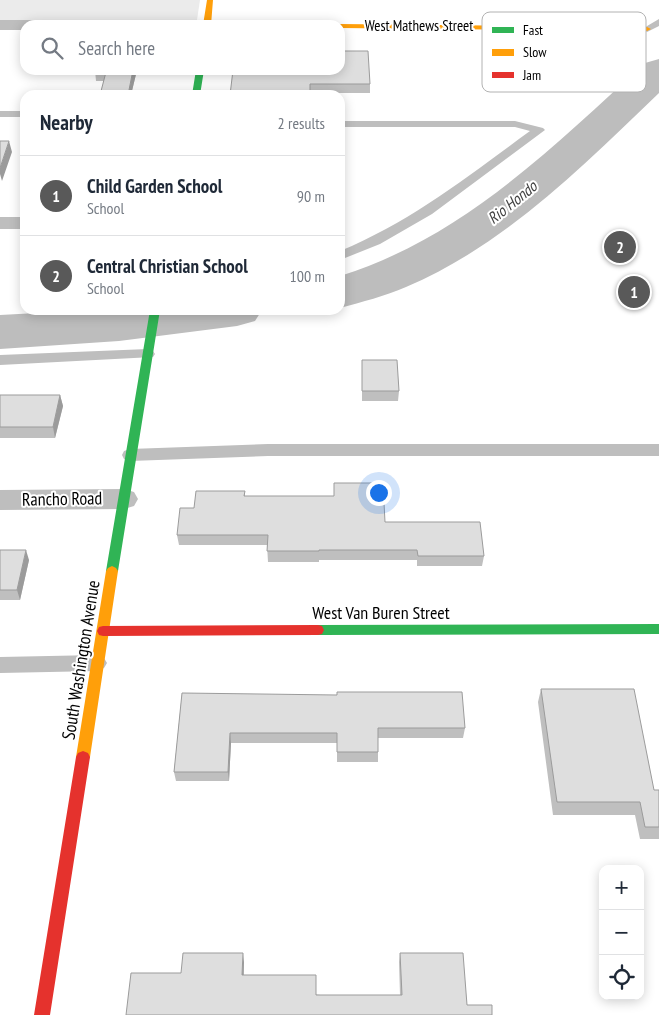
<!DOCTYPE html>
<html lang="en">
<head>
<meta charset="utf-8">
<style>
  :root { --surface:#fff; --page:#f6f6f7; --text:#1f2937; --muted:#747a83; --line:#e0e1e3; --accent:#595959 }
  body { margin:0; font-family:"PT Sans Narrow",sans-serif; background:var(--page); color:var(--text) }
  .controls { position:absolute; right:15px; bottom:15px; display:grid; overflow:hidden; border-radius:10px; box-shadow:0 2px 12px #0003 }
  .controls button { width:45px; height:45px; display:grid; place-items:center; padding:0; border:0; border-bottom:1px solid var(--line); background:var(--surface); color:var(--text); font:25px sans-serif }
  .you { position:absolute; left:378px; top:492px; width:18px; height:18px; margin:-12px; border:4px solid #fff; border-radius:50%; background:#1a73e8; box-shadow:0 0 0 8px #1a73e833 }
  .badge { display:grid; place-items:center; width:32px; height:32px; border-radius:50%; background:var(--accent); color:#fff; font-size:16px; font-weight:700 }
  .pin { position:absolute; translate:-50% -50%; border:2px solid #fff; box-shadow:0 1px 5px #0006 }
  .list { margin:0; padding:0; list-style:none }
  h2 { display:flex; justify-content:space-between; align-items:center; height:65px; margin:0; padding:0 20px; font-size:21px }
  h2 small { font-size:16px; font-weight:400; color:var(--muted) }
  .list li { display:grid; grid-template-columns:32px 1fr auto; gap:15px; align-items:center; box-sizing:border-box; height:80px; padding:0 20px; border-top:1px solid var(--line) }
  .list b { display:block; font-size:19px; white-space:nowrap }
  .list p { margin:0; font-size:16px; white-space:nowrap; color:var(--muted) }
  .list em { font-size:16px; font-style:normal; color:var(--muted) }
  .icon { flex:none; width:28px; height:28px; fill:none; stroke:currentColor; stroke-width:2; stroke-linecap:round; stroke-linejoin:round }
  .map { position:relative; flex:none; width:659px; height:1015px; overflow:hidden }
  .search { position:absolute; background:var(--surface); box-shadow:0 2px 12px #0003; left:20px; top:20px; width:325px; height:55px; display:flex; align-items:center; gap:12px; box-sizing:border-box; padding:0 18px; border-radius:15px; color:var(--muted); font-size:19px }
  .panel { position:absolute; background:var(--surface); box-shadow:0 2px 12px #0003; left:20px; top:90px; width:325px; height:225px; border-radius:15px }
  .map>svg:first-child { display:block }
  .green { fill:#ebebeb }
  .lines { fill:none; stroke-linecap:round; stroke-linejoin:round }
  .river { fill:#bdbdbd; fill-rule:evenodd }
  .lane { fill:#bebebe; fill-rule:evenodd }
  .street { fill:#bebebe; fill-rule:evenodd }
  .fast { fill:#30b455; fill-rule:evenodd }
  .slow { fill:#ff9f0a; fill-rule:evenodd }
  .jam { fill:#e5322d; fill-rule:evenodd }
  .wall { fill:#bfbfbf }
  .shaded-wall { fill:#9b9b9b }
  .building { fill:#dedede; stroke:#9b9b9b }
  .labels { text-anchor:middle; stroke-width:4; stroke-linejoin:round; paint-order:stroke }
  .far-street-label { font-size:15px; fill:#000; stroke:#fff }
  .far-water-label { font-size:16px; font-style:italic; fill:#424242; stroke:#fff }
  .street-label { font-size:18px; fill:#000; stroke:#fff }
  .key { fill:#fff; stroke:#b2b2b2; stroke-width:1 }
  .key-label { font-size:14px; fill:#000 }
</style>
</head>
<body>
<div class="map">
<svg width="659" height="1015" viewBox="0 0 659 1015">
  <rect width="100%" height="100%" fill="#fff"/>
  <path class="green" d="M 0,0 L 200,0 L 197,20 L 0,20 Z"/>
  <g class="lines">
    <path class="river" d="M 659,59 L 659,93 C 582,167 505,245 406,287 C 385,296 362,302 340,308 L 340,276 C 462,238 553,147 645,63 Z
      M 93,310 L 262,310 L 255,321 L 237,326 L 119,341 L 0,349 L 0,315 Z"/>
    <path class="lane" d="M 659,19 L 659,26 L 647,32 L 642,29 Z
      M 0,111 L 25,111 L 25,117 L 0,117 Z
      M 340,121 L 515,121 L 543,128 L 545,130 L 432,214 L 380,244 L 340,260 L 340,251 C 412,221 467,177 530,131 L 515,127 L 340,127 Z
      M 148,349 L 153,351 L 155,354 L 153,357 L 0,365 L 0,355 Z
      M 268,444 L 659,444 L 659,456 L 268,456 L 130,461 L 124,459 L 122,455 L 124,451 L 130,449 Z
      M 98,655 L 104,658 L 107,663 L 104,668 L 98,671 L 0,673 L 0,657 Z"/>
    <path class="street" d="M 0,20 L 215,20 L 221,21 L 224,25 L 25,25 L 25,30 L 0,30 Z
      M 0,217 L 25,217 L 25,229 L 0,229 Z
      M 124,489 L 134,492 L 138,499 L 134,506 L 124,509 L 0,510 L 0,490 Z"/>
    <path class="fast" d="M 196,70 L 204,70 L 200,95 L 192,95 Z
      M 150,310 L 160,310 L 118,571 L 116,574 L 108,574 L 106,571 Z
      M 659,624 L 659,634 L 318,635 L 314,634 L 312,630 L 314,626 L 318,625 Z"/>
    <path class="slow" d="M 207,0 L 213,0 L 211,25 L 203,25 Z
      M 340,24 L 647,27 L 651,29 L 647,31 L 340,28 L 340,25 L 337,25 Z
      M 112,566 L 116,568 L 118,571 L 90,757 L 88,761 L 83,763 L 78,761 L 76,757 L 106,571 L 108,568 Z"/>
    <path class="jam" d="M 318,625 L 322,626 L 324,630 L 322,634 L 318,635 L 103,636 L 99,635 L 97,631 L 99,627 L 103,626 Z
      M 83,751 L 88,753 L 90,757 L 50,1015 L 34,1015 L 76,757 L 78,753 Z"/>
  </g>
  <path class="wall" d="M 95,70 L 137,70 L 131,95 L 104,81 L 96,81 Z
    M 233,70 L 370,84 L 370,93 L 310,93 Z
    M 362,360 L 399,391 L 398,401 L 362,401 Z
    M 0,395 L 60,395 L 63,406 L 55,438 L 0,438 Z
    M 245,491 L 245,496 L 385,522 L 484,556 L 482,566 L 417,566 L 417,560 L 319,560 L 319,562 L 268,562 L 267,545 L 179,545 L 177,535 L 194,508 Z
    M 0,550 L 29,560 L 20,600 L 0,600 Z
    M 541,689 L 654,790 L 659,790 L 659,839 L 640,839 L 635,815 L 553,815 L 538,702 Z
    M 182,693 L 465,728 L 463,738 L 378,738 L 378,762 L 337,762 L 337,743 L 231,743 L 229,781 L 176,781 L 174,772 Z
    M 400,953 L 467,1005 L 492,1015 L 131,973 L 181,973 L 244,962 L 244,975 L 316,995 L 400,995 L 399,962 Z"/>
  <path class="shaded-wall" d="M 133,70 L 137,70 L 131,95 L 128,95 Z
    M 9,141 L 12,152 L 2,181 L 0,174 L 0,168 Z
    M 60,395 L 63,406 L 55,438 L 53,427 Z
    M 26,550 L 29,560 L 20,600 L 17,590 Z
    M 230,733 L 231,743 L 229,781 L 228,772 Z
    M 243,953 L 244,962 L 243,984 L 242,975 Z"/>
  <path class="building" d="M 340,51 L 368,51 L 370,84 L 310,84 L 310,95 L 230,95 L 233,70 L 340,70 Z
    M 95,70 L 133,70 L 128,95 L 100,95 L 106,72 L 95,72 Z
    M 0,141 L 9,141 L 0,168 Z
    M 362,360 L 397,360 L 399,391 L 362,391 Z
    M 0,395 L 60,395 L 53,427 L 0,427 Z
    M 334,483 L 383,483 L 385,522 L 480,522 L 484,556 L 418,556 L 417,550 L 319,550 L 319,551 L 267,551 L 268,535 L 177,535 L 180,508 L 194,508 L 196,491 L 245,491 L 244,496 L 334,496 Z
    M 0,550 L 26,550 L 17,590 L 0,590 Z
    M 541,689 L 634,689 L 654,790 L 659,790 L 659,827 L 645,827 L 640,802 L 557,802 Z
    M 337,692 L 462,692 L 465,728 L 378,728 L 378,752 L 337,752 L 337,733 L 230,733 L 228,772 L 174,772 L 182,693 L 337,695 Z
    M 183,953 L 243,953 L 242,975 L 316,975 L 316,995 L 402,995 L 400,953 L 463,953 L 467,1005 L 492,1005 L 492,1015 L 126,1015 L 131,973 L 181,973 Z"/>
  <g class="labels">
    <g class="far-street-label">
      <text x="419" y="31">West Mathews Street</text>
    </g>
    <g class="far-water-label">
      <text transform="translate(512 202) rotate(-39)" y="6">Rio Hondo</text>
    </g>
    <g class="street-label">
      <text transform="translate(62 499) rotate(-1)" y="6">Rancho Road</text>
      <text x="381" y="619">West Van Buren Street</text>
      <text transform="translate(81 660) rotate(-81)" y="6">South Washington Avenue</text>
    </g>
  </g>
  <rect x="482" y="12" width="164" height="80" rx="8" class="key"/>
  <rect x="492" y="27" width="22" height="6" fill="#30b455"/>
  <rect x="492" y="49" width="22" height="7" fill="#ff9f0a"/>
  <rect x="492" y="72" width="22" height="6" fill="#e5322d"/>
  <g class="key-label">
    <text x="523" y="35">Fast</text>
    <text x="523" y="57">Slow</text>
    <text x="523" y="80">Jam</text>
  </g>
</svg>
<div class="controls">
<button>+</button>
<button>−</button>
<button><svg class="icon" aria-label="locate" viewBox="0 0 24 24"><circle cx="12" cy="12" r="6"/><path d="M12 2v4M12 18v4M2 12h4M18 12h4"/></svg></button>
</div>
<div class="you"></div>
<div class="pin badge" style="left:634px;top:292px">1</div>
<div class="pin badge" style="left:620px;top:247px">2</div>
<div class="search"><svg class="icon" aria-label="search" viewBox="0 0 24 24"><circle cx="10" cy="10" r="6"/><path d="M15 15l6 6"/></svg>Search here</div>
<section class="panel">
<h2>Nearby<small>2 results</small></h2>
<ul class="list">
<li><span class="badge">1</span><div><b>Child Garden School</b><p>School</p></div><em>90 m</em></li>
<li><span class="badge">2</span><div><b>Central Christian School</b><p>School</p></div><em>100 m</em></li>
</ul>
</section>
</div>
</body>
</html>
